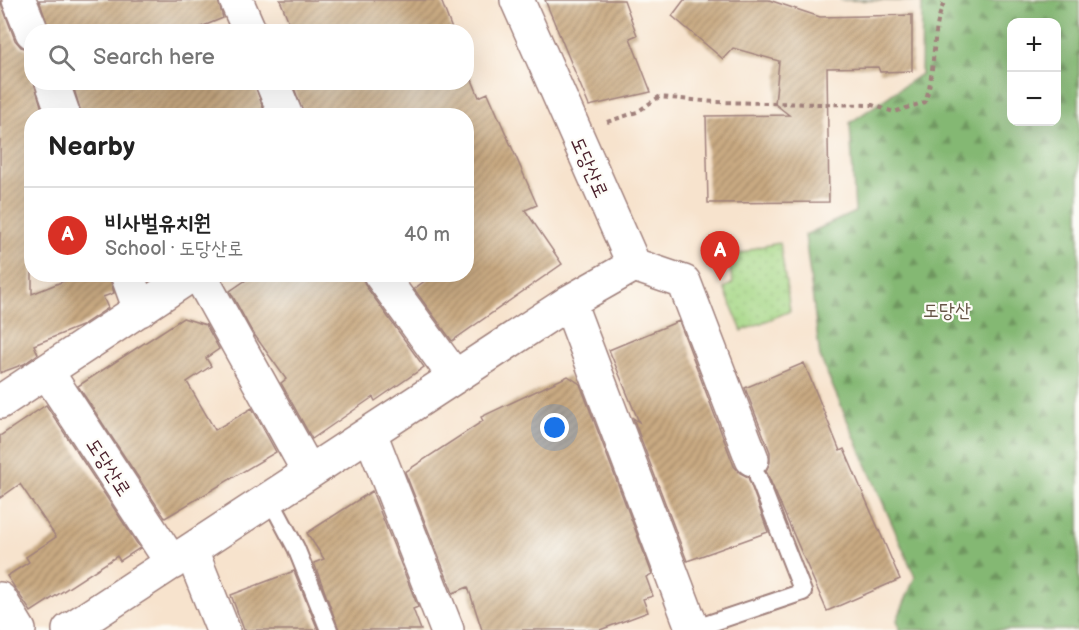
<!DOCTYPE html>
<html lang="en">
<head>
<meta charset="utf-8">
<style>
  :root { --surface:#fff; --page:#f6f6f6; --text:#222; --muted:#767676; --line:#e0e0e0; --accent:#d93025 }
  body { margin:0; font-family:"Balsamiq Sans","Poor Story",sans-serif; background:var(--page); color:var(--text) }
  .controls { position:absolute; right:18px; top:18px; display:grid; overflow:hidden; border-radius:12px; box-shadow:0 6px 24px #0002 }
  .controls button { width:54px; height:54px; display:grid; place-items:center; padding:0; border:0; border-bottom:2px solid var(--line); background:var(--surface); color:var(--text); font:30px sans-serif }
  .you { position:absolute; left:555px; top:428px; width:21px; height:21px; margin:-15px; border:4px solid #fff; border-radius:50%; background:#1a73e8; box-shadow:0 0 0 9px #1a73e833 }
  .badge { display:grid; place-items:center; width:39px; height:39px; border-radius:50%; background:var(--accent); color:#fff; font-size:20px; font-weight:700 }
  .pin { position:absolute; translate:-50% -50px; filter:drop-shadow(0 2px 3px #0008) }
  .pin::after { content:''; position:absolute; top:32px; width:21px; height:18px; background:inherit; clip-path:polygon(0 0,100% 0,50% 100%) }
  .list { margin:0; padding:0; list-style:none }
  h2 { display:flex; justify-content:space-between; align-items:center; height:78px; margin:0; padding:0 24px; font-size:26px }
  h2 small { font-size:20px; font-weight:400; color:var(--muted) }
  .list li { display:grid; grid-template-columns:39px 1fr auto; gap:18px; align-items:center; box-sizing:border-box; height:96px; padding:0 24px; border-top:2px solid var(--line) }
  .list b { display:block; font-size:22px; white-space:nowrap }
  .list p { margin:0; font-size:20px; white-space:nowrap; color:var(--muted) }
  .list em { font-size:20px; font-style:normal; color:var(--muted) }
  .icon { flex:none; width:33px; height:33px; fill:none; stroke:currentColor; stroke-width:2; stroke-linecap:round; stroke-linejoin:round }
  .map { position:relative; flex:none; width:1079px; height:630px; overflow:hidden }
  .search { position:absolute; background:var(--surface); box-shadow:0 6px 24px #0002; left:24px; top:24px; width:450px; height:66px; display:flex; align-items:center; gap:15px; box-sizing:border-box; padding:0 21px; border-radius:24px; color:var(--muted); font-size:22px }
  .panel { position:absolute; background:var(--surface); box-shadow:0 6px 24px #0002; left:24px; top:108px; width:450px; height:174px; border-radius:24px }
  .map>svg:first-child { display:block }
  .grass { fill:url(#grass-dots); stroke:#787b58; stroke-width:1.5 }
  .forest { fill:url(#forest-firs); stroke:#676c4f; stroke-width:1.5; fill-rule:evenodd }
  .building { fill:url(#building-hatch) }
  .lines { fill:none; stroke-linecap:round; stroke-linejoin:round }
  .lane-casing { stroke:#a0817c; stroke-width:20 }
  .street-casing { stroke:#a0817c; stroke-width:36 }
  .path { stroke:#a0817c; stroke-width:4; stroke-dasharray:4.5 4.5; stroke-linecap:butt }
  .lane { stroke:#fff; stroke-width:16 }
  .street { stroke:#fff; stroke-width:33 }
  .labels { text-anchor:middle; stroke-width:4.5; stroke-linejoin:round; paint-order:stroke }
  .street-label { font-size:20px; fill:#4a1f2b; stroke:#fdfcf7 }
  .park-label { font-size:20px; fill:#665646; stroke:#fdfcf7 }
</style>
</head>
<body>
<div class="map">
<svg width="1079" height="630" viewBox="0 0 1079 630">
  <defs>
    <pattern id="grass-dots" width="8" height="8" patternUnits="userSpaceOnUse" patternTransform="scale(1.5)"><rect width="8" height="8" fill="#a6d786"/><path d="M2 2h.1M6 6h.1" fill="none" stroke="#90b874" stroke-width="1.8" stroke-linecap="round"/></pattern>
    <pattern id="forest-firs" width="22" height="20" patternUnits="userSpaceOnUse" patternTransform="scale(1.5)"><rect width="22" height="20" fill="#84b873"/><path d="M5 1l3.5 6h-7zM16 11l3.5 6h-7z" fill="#6e955f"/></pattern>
    <pattern id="building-hatch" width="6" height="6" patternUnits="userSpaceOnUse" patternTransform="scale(1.5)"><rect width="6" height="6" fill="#c9aa82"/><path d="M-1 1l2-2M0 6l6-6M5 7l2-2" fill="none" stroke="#a58a6b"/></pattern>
  </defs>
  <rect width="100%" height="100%" fill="#fdfcf7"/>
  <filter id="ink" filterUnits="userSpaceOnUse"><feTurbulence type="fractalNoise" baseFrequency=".0167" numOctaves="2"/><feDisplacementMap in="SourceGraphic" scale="12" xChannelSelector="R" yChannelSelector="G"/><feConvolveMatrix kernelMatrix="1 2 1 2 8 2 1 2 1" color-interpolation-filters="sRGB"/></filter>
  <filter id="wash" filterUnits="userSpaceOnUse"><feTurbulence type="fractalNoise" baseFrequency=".008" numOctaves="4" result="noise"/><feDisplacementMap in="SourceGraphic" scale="24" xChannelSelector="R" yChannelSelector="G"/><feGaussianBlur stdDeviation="1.35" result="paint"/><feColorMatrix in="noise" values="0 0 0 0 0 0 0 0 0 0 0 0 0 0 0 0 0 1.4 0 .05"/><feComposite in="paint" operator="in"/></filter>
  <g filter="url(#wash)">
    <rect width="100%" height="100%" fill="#f7e3cd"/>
    <path class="grass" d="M 780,243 L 790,311 L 742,331 L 724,288 L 733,283 L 728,259 L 758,247 Z"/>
    <path class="forest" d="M 840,0 L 1079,0 L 1079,630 L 900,630 L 897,620 L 915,577 L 820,357 L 805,235 L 855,212 L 850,123 L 921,74 L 922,1 ZM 1012,22 L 1056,22 L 1056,122 L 1012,122 Z"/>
    <g id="blocks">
      <path class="building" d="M 0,0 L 15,40 L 21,47 L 32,50 L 32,82 L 34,82 L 44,116 L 32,116 L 32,294 L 81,274 L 109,274 L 114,293 L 103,297 L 108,308 L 81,326 L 34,345 L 38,354 L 24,364 L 0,373 Z
        M 39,0 L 218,0 L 223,18 L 189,32 L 50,32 Z
        M 280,0 L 441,0 L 453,32 L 293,32 Z
        M 545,0 L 624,0 L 637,35 L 630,38 L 651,92 L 589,106 Z
        M 684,0 L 769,0 L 820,17 L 912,15 L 912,71 L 880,72 L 878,67 L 827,68 L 829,202 L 708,203 L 706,116 L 789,115 L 775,104 L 779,61 L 733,48 L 723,59 L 672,16 Z
        M 466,65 L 479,97 L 488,93 L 537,205 L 525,210 L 562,264 L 452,341 L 414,289 L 434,274 L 466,274 L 466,116 L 304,116 L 292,82 L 466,82 Z
        M 72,82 L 254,82 L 266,116 L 82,116 Z
        M 255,274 L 362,274 L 365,285 L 424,367 L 375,401 L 373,397 L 312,439 L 281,383 L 286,379 L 251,330 L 230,291 Z
        M 183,318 L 206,325 L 219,349 L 206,358 L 211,366 L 187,382 L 215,430 L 252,408 L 276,452 L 165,518 L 78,386 Z
        M 679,321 L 734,466 L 740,473 L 748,477 L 768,532 L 687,561 L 633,418 L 639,422 L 609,350 Z
        M 804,363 L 840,451 L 844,449 L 900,579 L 827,611 L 766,471 L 770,462 L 770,452 L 745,388 Z
        M 568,376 L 580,384 L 652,574 L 646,577 L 653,596 L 643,599 L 648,612 L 600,630 L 482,630 L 468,587 L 453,593 L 405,472 L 483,421 L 481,417 Z
        M 46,405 L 140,548 L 120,561 L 117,556 L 31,612 L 7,576 L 29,562 L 26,557 L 56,537 L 20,484 L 0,498 L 0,436 Z
        M 372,491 L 418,607 L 413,609 L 421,630 L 339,630 L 314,563 L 324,559 L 307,533 Z
        M 294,571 L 318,630 L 244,630 L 231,595 Z"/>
    </g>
  </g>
  <g filter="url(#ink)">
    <use href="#blocks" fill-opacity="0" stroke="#a0817c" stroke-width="1.5"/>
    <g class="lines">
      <defs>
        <path id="lane" d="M 270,499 L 296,548 L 329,630
          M 693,629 L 803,592 L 758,477"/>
        <path id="street" d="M 19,0 L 32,32
          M 236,0 L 250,32
          M 517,0 L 634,265
          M 52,82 L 64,116
          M 272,82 L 286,116
          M 634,265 L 684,282 L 752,459
          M 127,274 L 140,310
          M 199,274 L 309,472
          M 380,274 L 455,377
          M 569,302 L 693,630
          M 47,372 L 172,563
          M 0,402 L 193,274
          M 370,433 L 447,630
          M 191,550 L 223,630
          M 0,599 L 19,630
          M 69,630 L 569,302 L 634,265"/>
      </defs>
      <use href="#lane" class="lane-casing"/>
      <use href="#street" class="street-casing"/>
      <path class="path" d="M 607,122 L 637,112 L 659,97 L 715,102 L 872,105 L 894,112 L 925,102 C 937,67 930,34 945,0"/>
      <use href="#lane" class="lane"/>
      <use href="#street" class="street"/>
    </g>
  </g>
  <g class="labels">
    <g class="street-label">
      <text transform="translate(590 167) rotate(66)" y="7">도당산로</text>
      <text transform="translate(109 467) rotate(57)" y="7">도당산로</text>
    </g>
    <g class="park-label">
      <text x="947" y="317">도당산</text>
    </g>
  </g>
</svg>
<div class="controls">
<button>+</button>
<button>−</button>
</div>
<div class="you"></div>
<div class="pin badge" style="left:720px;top:281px">A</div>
<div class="search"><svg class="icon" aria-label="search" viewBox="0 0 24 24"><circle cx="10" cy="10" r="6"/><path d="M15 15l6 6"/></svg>Search here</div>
<section class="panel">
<h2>Nearby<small></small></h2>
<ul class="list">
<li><span class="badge">A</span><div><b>비사벌유치원</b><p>School · 도당산로</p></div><em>40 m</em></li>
</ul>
</section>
</div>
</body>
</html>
